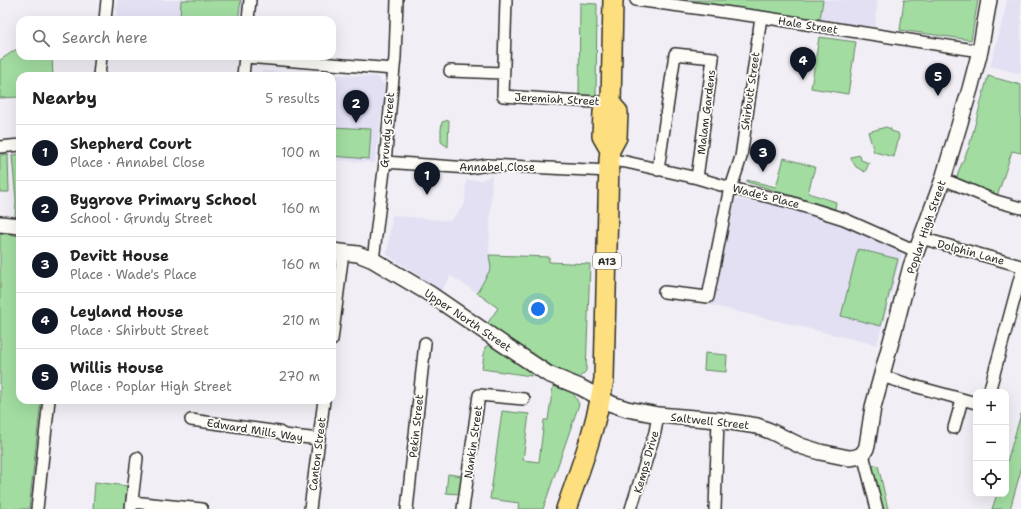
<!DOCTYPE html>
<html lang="en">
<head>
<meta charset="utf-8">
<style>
  :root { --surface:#fff; --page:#f6f6f6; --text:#222; --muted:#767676; --line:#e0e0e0; --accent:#111827 }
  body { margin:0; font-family:"Shantell Sans",sans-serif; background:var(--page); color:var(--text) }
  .controls { position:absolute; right:12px; bottom:12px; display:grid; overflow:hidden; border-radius:8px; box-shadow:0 4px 16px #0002 }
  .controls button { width:36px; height:36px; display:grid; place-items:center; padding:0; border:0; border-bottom:1px solid var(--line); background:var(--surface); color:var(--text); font:20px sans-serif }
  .you { position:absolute; left:538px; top:309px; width:14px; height:14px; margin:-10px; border:3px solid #fff; border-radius:50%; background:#1a73e8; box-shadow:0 0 0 6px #1a73e833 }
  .badge { display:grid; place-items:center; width:26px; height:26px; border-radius:50%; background:var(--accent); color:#fff; font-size:13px; font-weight:700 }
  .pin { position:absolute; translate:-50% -33px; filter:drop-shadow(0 1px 2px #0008) }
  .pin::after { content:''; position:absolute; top:21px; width:14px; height:12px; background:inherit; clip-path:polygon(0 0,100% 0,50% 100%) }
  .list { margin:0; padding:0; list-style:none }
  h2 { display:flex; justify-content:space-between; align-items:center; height:52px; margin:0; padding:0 16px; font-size:17px }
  h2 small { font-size:13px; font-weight:400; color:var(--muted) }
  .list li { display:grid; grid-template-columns:26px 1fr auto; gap:12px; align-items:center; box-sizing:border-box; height:56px; padding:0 16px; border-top:1px solid var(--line) }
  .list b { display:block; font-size:15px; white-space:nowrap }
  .list p { margin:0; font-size:13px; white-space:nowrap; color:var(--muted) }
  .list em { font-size:13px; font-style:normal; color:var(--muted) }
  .icon { flex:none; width:22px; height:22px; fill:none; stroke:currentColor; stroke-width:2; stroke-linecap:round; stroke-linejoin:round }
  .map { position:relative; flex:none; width:1021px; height:509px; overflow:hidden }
  .search { position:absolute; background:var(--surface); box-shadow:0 4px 16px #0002; left:16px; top:16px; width:320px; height:44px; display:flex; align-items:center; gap:10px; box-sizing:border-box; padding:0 14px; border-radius:12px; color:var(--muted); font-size:15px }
  .panel { position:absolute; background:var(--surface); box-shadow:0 4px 16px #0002; left:16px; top:72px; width:320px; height:332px; border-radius:12px }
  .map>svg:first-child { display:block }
  .built { fill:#e3e0f3 }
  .green { fill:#a2dca1; stroke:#668466 }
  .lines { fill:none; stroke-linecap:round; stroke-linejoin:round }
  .street-casing { stroke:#2b2b2b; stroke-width:14 }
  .secondary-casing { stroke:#2b2b2b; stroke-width:18 }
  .highway-casing { stroke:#2b2b2b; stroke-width:22 }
  .street { stroke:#fdfcf7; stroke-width:11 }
  .secondary { stroke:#fdfcf7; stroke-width:15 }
  .highway { stroke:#fedf80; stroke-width:19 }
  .labels { text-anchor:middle; stroke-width:3.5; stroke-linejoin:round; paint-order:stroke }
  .shield { fill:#fdfcf7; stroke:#6a6a68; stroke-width:1 }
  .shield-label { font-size:10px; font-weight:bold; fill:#2b2b2b }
  .street-label { font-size:11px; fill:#2b2b2b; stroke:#fdfcf7 }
</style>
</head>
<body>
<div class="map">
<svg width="1021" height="509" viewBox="0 0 1021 509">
  <rect width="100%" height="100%" fill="#f1eff5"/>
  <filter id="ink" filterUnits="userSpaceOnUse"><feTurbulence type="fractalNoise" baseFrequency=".025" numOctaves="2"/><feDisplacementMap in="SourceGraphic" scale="8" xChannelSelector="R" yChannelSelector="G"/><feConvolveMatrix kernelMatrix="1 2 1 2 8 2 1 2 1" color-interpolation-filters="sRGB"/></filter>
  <g filter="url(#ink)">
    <path class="built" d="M 117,0 L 244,0 L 242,20 L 116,20 Z
      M 823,0 L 878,0 L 875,21 L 876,21 L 875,27 L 820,19 Z
      M 1007,0 L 1021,0 L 1021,74 L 990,66 L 1003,19 Z
      M 263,71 L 378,77 L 385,86 L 375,163 L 332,160 L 332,76 L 255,76 Z
      M 492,175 L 489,255 L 491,268 L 477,293 L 451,276 L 440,292 L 415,273 L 387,255 L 392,215 L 450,221 L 465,204 L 466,180 L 482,180 Z
      M 734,198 L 789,208 L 864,233 L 902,253 L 877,345 L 710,305 Z"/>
    <path class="green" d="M 181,0 L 241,0 L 238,20 L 180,20 Z
      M 681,0 L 823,0 L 820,19 L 797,17 Z
      M 904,0 L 978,0 L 971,40 L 900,30 Z
      M 580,3 L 597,4 L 596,96 L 579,95 Z
      M 819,37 L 856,42 L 848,94 L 811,88 Z
      M 20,47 L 20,56 L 52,56 L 53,76 L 20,76 L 20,97 L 0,98 L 0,60 Z
      M 988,76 L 1021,85 L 1021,153 L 1012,151 L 997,197 L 956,181 L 959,170 L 969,147 Z
      M 449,120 L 448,147 L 441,142 L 441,130 L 442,122 Z
      M 332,127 L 371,129 L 369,159 L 332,156 Z
      M 886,127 L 891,129 L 891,131 L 898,133 L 899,136 L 894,157 L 874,152 L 868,132 Z
      M 8,154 L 9,192 L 0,192 L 0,155 Z
      M 20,154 L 20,217 L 15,216 L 16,200 L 12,155 Z
      M 860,155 L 861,160 L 869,163 L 865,172 L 856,167 L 851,159 L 851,157 Z
      M 784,158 L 815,167 L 808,193 L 836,202 L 835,209 L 747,182 L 747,180 L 776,187 Z
      M 0,233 L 20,236 L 20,400 L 41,400 L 29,509 L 0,509 Z
      M 858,249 L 898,259 L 881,326 L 841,316 Z
      M 489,255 L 549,257 L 549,262 L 590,264 L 586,371 L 579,378 L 554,367 L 487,324 L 498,308 L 477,293 L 491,268 Z
      M 489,345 L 531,373 L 531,376 L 482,369 L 485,347 Z
      M 705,353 L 727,355 L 726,372 L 704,370 Z
      M 553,386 L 573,393 L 579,404 L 543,509 L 518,509 L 519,503 L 490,499 L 502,411 L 529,414 L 523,460 L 539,462 L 544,420 L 548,420 Z
      M 1021,414 L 1021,470 L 1010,509 L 992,509 L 997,494 L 1006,494 L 1006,465 Z
      M 878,465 L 888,509 L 884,509 L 881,505 L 871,466 Z
      M 448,474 L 462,476 L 460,494 L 446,493 Z
      M 95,482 L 127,486 L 125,509 L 93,509 Z"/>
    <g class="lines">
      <defs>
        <path id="street" d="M 506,0 L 503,96 L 594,102 L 611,102
          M 636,0 L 761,17 L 980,51
          M 105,20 L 107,0
          M 248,20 L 250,0
          M 245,57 L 393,69
          M 450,71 L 503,73
          M 99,76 L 101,56
          M 243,76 L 245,56
          M 0,147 L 20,145
          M 609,160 L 626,162 L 697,178 L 731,188 L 790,202 L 844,219 L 916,251
          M 385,162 L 469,168 L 487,165 L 609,171
          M 658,170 L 675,54 L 713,58 L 697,178
          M 943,179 L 996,201 L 1021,208
          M 731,188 L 741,157 L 761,17
          M 921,238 L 1021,266
          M 373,260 L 385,162 L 395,57 L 397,0
          M 664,292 L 708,297 L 730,187
          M 332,340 L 343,252
          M 881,376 L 914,386 L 976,403
          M 989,392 L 1021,274
          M 191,420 L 279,432 L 284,435 L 319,439
          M 954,428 L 962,400
          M 863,454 L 877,509
          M 132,502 L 202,509
          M 37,509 L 49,400
          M 131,509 L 137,458
          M 310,509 L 324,400
          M 407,509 L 425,343
          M 463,509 L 479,395 L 524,399
          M 631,509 L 655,432 L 658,415
          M 715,509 L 718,420"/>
        <path id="secondary" d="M 0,224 L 20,226
          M 332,251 L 358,254 L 373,260 L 430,294 L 503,344 L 548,374 L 580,387 L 612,404 L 627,409 L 658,415 L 718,420 L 757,426 L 770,431 L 801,446 L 820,452 L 849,458 C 858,458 864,455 867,446 L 873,407 L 898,316 L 911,266 L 943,179 L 970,89 L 980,51 L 989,0"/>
        <path id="highway" d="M 610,150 L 602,136 L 603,112 L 611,104
          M 566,509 C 581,467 597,424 604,379 L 609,160 L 610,150 L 617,137 L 618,112 L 611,104 L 613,0"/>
      </defs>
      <use href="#street" class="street-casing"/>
      <use href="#secondary" class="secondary-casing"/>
      <use href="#highway" class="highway-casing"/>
      <use href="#street" class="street"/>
      <use href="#secondary" class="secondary"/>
      <use href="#highway" class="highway"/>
    </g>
  </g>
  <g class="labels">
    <rect class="shield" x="593" y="253" width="28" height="16" rx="3"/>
    <g class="shield-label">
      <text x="607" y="265">A13</text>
    </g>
    <g class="street-label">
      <text transform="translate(808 25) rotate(9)" y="4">Hale Street</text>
      <text transform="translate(750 91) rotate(-82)" y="4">Shirbutt Street</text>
      <text transform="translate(557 99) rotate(3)" y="4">Jeremiah Street</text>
      <text transform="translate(706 112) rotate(-83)" y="4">Malam Gardens</text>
      <text transform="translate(387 130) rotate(-85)" y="4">Grundy Street</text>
      <text x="497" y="171">Annabel Close</text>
      <text transform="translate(766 196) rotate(14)" y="4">Wade's Place</text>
      <text transform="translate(926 227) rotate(-71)" y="4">Poplar High Street</text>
      <text transform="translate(971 252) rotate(15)" y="4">Dolphin Lane</text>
      <text transform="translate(468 320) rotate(34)" y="4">Upper North Street</text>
      <text transform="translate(710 421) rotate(6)" y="4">Saltwell Street</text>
      <text transform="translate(416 426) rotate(-84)" y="4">Pekin Street</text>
      <text transform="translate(255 430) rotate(9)" y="4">Edward Mills Way</text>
      <text transform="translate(473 442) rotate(-82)" y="4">Nankin Street</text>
      <text transform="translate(317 454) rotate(-83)" y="4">Canton Street</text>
      <text transform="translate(646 462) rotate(-74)" y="4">Kemps Drive</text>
    </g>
  </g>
</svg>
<div class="controls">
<button>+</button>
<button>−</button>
<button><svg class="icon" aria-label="locate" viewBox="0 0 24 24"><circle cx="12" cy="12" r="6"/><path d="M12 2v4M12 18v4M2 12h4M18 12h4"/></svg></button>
</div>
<div class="you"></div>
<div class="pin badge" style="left:427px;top:195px">1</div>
<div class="pin badge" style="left:356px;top:123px">2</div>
<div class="pin badge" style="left:763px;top:172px">3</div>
<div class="pin badge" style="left:803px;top:80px">4</div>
<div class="pin badge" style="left:938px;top:96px">5</div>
<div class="search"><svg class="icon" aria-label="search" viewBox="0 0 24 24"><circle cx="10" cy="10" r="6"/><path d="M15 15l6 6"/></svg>Search here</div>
<section class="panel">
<h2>Nearby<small>5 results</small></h2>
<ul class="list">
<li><span class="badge">1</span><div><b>Shepherd Court</b><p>Place · Annabel Close</p></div><em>100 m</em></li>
<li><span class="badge">2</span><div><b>Bygrove Primary School</b><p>School · Grundy Street</p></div><em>160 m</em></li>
<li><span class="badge">3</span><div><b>Devitt House</b><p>Place · Wade's Place</p></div><em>160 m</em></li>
<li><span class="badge">4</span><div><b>Leyland House</b><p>Place · Shirbutt Street</p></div><em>210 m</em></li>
<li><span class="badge">5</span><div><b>Willis House</b><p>Place · Poplar High Street</p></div><em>270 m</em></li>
</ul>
</section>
</div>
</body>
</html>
